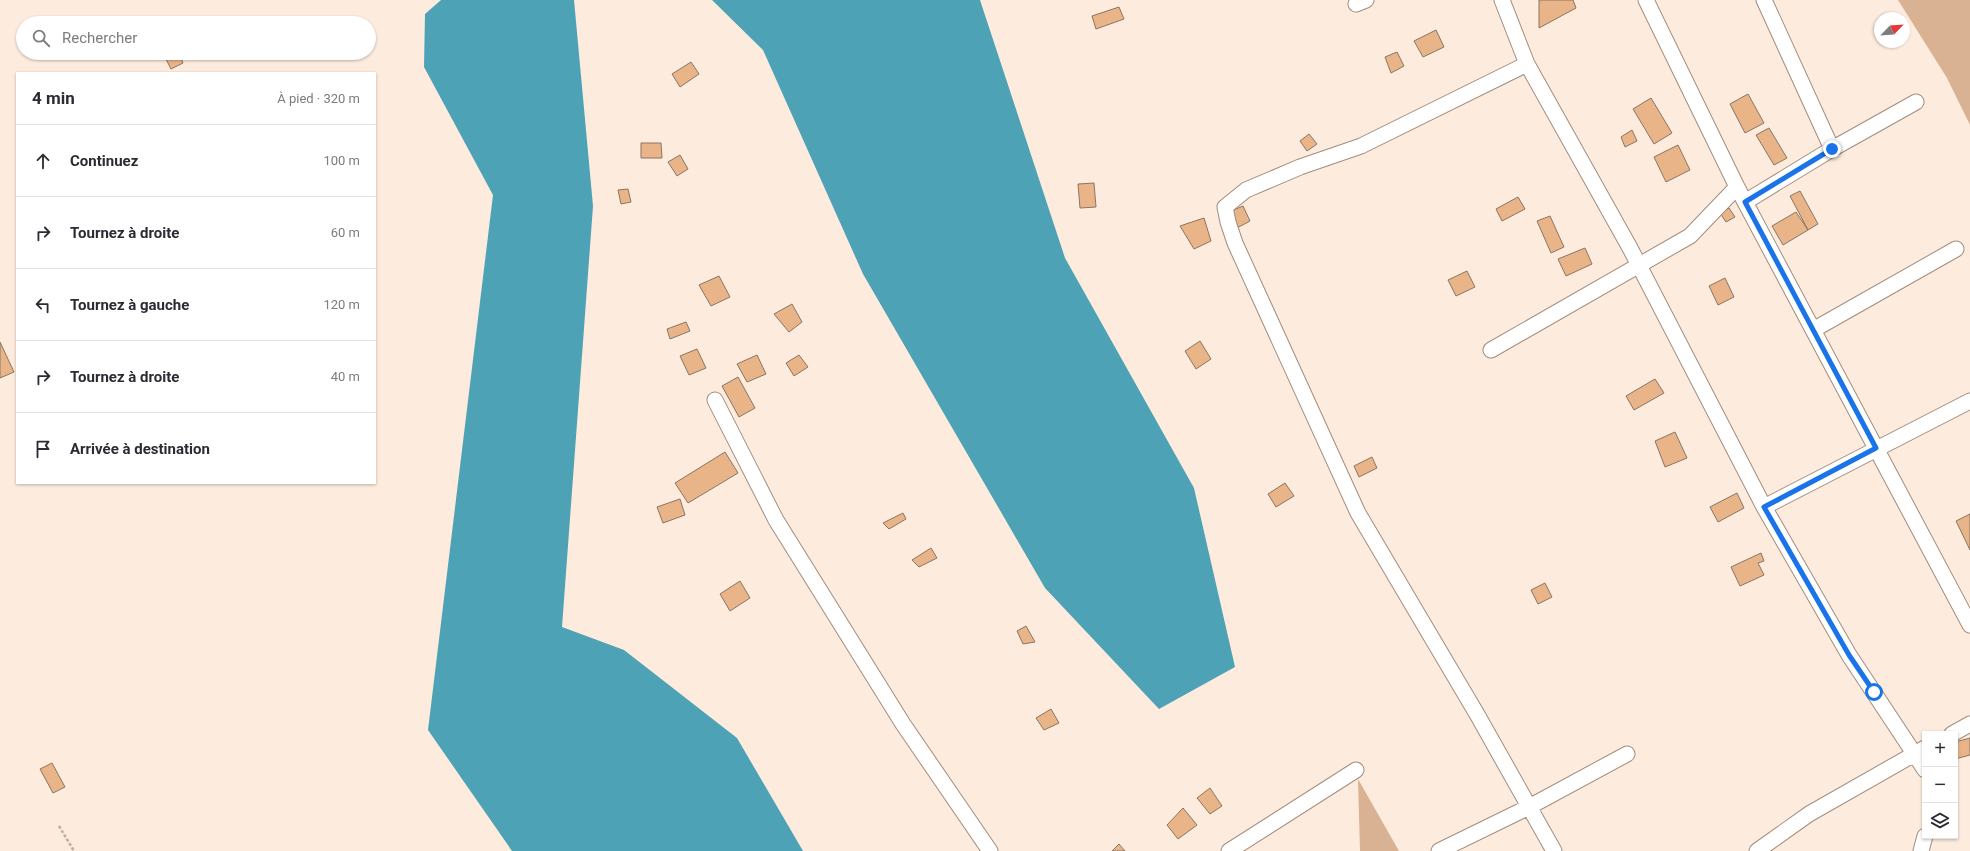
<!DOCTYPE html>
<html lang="fr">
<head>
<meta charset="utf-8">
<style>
  :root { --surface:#fff; --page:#f7f7f7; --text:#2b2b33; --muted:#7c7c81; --line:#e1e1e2 }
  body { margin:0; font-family:Roboto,sans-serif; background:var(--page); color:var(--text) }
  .controls { position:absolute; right:12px; bottom:12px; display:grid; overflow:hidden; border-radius:0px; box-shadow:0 1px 3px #0004 }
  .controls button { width:36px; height:36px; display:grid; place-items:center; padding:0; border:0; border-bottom:1px solid var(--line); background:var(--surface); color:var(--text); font:20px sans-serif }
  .compass { position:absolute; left:1874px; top:12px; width:36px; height:36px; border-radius:50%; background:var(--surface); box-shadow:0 1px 3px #0004; rotate:65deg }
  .stop { position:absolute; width:12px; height:12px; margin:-9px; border:3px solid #1a73e8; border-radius:50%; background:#fff }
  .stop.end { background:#1a73e8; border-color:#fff; box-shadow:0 1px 4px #0008 }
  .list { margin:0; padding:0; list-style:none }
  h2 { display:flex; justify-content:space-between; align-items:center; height:52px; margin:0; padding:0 16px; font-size:17px }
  h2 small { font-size:13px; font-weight:400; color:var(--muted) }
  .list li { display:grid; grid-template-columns:26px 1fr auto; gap:12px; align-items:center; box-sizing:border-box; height:72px; padding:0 16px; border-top:1px solid var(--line) }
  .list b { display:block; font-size:15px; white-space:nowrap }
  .list em { font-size:13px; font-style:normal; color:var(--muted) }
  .icon { flex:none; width:22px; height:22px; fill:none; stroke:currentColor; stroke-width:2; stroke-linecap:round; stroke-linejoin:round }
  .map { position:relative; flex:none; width:1970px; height:851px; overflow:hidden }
  .search { position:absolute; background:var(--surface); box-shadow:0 1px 3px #0004; left:16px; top:16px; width:360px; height:44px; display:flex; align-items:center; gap:10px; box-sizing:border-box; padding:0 14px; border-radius:22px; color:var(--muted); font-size:15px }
  .panel { position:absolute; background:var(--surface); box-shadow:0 1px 3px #0004; left:16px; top:72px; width:360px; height:412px; border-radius:0px }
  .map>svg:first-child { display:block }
  .green { fill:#d9b294 }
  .water { fill:#4ea2b5 }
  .building { fill:#eab489; stroke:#897566 }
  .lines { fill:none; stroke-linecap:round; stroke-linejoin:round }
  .street-casing { stroke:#a28d7d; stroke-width:17 }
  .path { stroke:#bbada1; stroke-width:2.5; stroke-dasharray:3 2; stroke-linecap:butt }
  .street { stroke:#fff; stroke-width:15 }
  .route { stroke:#1a73e8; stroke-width:5 }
</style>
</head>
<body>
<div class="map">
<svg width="1970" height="851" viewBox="0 0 1970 851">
  <rect width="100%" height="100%" fill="#fdebdd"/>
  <path class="green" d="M 1898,0 L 1970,0 L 1970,125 L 1947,78 Z
    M 1358,779 L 1399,851 L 1360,851 Z"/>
  <path class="water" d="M 441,0 L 574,0 L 593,206 L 562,627 L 624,650 L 737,738 L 803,851 L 512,851 L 428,730 L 493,195 L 424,67 L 425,14 Z
    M 712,0 L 980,0 L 1065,258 L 1194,488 L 1235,667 L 1159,709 L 1045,588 L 863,274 L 763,50 Z"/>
  <path class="building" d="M 1539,0 L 1573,0 L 1576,8 L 1539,28 Z
    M 1119,7 L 1124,19 L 1096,29 L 1092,16 Z
    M 1436,30 L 1444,47 L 1423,57 L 1414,41 Z
    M 1397,52 L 1404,66 L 1391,73 L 1385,57 Z
    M 163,53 L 178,53 L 183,63 L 171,69 Z
    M 691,62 L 699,74 L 680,87 L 672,74 Z
    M 1748,94 L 1764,123 L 1745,133 L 1730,104 Z
    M 1651,98 L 1672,133 L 1654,144 L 1633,109 Z
    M 1769,128 L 1787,158 L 1774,165 L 1756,135 Z
    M 1632,130 L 1637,141 L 1625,147 L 1621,137 Z
    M 1309,134 L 1317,144 L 1307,151 L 1300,141 Z
    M 641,143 L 661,143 L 662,158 L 641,158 Z
    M 1678,145 L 1690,170 L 1666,182 L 1654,157 Z
    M 680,155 L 688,169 L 677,176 L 668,162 Z
    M 1094,183 L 1096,207 L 1080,208 L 1078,184 Z
    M 628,189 L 631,202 L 621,204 L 618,190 Z
    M 1800,191 L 1818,224 L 1808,230 L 1790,196 Z
    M 1518,197 L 1525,209 L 1502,221 L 1496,209 Z
    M 1243,206 L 1250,221 L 1235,229 L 1227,213 Z
    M 1729,208 L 1735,217 L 1726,222 L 1720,213 Z
    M 1796,212 L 1808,230 L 1783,245 L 1772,226 Z
    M 1550,216 L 1564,247 L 1551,253 L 1537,221 Z
    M 1204,218 L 1211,241 L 1194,249 L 1180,226 Z
    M 1585,248 L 1592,264 L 1566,276 L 1558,259 Z
    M 1467,271 L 1475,287 L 1456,296 L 1448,280 Z
    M 719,276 L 730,297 L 711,306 L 699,285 Z
    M 1725,278 L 1734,297 L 1718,305 L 1709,286 Z
    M 792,304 L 802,322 L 789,332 L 774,314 Z
    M 686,322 L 690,331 L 670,339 L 667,329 Z
    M 1200,341 L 1211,359 L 1196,369 L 1185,351 Z
    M 0,342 L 14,372 L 0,378 Z
    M 697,349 L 706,368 L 689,375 L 680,356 Z
    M 757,355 L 766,374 L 747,382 L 737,364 Z
    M 799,355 L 808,367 L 794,376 L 786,363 Z
    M 738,377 L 755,408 L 739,417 L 722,386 Z
    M 1655,379 L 1664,393 L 1634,410 L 1626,396 Z
    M 1675,432 L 1687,458 L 1665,467 L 1655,441 Z
    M 725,452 L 738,473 L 688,503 L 675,483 Z
    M 1372,457 L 1377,468 L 1359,477 L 1354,466 Z
    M 1285,483 L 1294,496 L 1276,507 L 1268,494 Z
    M 1737,493 L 1744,508 L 1718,522 L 1710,507 Z
    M 680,499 L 685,515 L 663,523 L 657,507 Z
    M 903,513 L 906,519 L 889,529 L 883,523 Z
    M 1970,514 L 1970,550 L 1956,521 Z
    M 931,548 L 937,558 L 919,567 L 912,560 Z
    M 1761,553 L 1764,561 L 1758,563 L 1764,575 L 1740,586 L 1731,567 Z
    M 740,581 L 750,598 L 730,611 L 720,594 Z
    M 1545,583 L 1552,597 L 1538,604 L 1531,590 Z
    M 1026,626 L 1035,642 L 1023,644 L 1017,631 Z
    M 1051,709 L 1059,723 L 1044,730 L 1036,718 Z
    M 1970,738 L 1970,755 L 1955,759 L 1955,742 Z
    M 52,763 L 65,787 L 53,793 L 40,769 Z
    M 1210,788 L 1222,806 L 1210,814 L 1197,798 Z
    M 1183,808 L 1197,825 L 1178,839 L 1167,825 Z
    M 1119,844 L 1125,851 L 1112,851 Z"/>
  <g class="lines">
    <defs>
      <path id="street" d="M 1502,0 L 1527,64 L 1630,248 L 1764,507 L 1849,655 L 1925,770
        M 1646,0 L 1737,187 L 1970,625
        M 1764,0 L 1832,149
        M 1356,4 L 1366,0
        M 1527,64 L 1361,146 L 1300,167 L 1246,190 L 1225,207 L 1228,222 L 1235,243 L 1358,513 L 1478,716 L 1554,851
        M 1745,202 L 1832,149 L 1916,102
        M 1813,330 L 1956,249
        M 1491,350 L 1690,236 L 1737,187
        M 715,400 L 776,520 L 903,724 L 990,851
        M 1764,507 L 1970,401
        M 1952,734 L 1970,724
        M 1229,851 L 1356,770
        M 1439,851 L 1529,807 L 1627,754
        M 1757,851 L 1809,814 L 1925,748
        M 1921,851 L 1925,836"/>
    </defs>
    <use href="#street" class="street-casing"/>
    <path class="path" d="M 59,826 L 74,851"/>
    <use href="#street" class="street"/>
  </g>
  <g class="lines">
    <path class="route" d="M 1832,149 L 1745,202 L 1876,448 L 1764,507 L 1849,655 L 1874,692"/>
  </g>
</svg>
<div class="controls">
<button>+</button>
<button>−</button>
<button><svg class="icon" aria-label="layers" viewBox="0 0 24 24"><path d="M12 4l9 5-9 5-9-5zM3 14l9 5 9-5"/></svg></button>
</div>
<svg class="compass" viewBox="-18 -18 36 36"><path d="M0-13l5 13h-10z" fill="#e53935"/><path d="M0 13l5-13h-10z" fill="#7c7c81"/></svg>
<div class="stop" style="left:1874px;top:692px"></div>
<div class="stop end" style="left:1832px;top:149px"></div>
<div class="search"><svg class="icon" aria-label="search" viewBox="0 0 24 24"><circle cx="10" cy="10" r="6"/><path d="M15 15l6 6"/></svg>Rechercher</div>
<section class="panel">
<h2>4 min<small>À pied · 320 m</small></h2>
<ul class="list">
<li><svg class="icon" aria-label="ahead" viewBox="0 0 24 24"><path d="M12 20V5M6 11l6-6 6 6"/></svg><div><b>Continuez</b></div><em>100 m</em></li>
<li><svg class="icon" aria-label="right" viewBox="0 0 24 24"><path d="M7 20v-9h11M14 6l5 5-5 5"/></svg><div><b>Tournez à droite</b></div><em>60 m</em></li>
<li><svg class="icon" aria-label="left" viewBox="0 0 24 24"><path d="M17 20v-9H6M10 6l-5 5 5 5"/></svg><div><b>Tournez à gauche</b></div><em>120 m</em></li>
<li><svg class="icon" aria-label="right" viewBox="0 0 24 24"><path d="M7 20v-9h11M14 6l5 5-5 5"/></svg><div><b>Tournez à droite</b></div><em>40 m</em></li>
<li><svg class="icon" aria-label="arrive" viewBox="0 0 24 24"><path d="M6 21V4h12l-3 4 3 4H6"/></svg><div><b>Arrivée à destination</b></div></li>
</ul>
</section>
</div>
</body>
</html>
